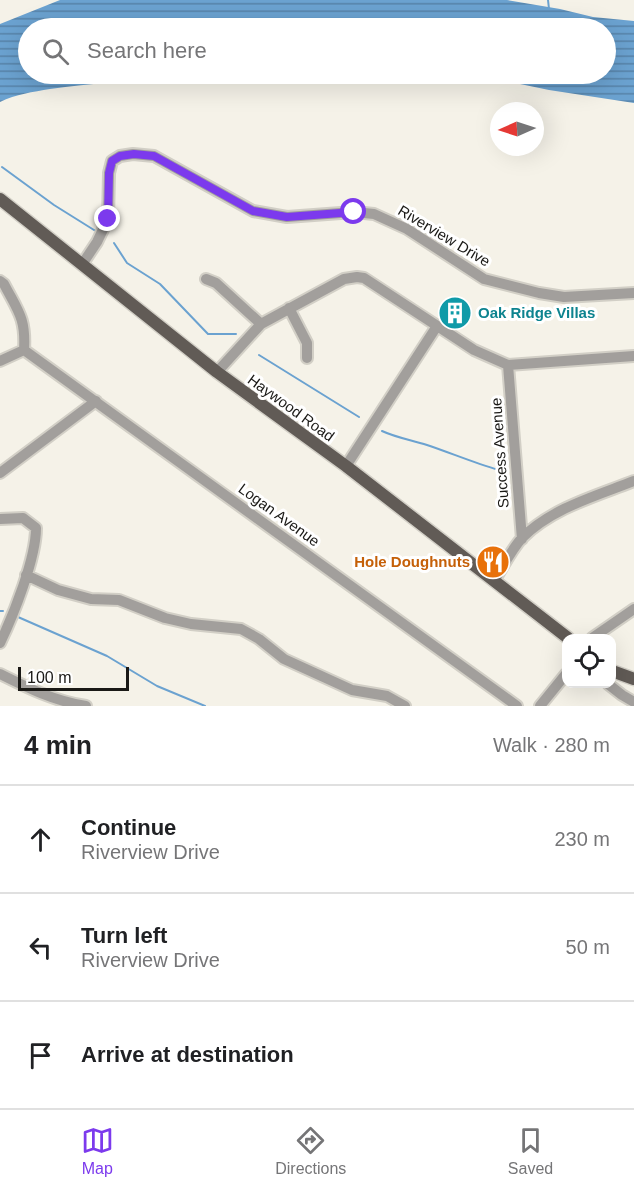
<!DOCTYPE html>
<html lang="en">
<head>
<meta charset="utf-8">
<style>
  :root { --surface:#fff; --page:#f6f6f6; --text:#202124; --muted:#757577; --line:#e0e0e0; --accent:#7c3aed }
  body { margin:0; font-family:Helvetica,sans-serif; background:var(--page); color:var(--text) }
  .controls { position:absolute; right:18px; bottom:18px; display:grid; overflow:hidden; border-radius:12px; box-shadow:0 6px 24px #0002 }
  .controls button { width:54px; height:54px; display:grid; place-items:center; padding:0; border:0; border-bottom:2px solid var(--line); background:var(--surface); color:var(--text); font:30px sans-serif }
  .compass { position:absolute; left:490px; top:102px; width:54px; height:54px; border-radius:50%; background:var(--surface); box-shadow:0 6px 24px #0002; rotate:267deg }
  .scale { position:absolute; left:18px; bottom:15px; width:111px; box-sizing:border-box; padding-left:6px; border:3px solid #1a1916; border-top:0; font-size:16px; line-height:21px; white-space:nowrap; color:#1a1916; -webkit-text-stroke:4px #fff; paint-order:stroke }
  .stop { position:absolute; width:18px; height:18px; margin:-14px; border:4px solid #7c3aed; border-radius:50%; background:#fff }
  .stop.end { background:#7c3aed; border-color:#fff; box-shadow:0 2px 6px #0008 }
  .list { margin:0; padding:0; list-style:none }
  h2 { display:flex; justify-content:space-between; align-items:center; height:78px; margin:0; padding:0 24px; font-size:26px }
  h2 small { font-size:20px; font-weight:400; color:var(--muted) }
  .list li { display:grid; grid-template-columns:39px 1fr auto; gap:18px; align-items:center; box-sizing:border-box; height:108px; padding:0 24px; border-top:2px solid var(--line) }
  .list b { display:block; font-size:22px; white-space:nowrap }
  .list p { margin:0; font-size:20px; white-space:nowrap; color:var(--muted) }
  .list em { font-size:20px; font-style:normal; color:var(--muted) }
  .icon { flex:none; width:33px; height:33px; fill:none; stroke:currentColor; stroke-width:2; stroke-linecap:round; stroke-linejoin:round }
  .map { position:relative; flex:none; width:634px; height:706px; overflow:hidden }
  .search { position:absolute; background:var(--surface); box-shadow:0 6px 24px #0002; left:18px; right:18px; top:18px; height:66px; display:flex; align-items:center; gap:15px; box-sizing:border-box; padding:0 21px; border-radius:33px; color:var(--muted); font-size:22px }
  .sheet { height:402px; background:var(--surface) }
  nav { display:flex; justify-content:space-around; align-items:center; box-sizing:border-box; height:84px; border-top:2px solid var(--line); background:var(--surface); font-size:16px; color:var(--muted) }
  nav a { display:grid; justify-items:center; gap:3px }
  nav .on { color:var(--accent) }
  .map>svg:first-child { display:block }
  .water { fill:url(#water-rules) }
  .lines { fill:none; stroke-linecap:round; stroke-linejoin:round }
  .stream { stroke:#6ba2d0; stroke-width:2 }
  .minor-casing { stroke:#d2cfc6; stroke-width:14 }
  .major-casing { stroke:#d2cfc6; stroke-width:15 }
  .minor { stroke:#a29f9c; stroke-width:10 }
  .major { stroke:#615b56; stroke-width:12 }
  .route { stroke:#7c3aed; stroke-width:8 }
  .labels { text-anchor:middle; stroke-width:6; stroke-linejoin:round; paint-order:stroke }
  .street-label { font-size:15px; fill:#1a1916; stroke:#fff }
  .culture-label { font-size:15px; font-weight:bold; fill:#0d838f; stroke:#fff; text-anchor:start }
  .food-label { font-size:15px; font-weight:bold; fill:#c56008; stroke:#fff; text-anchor:end }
</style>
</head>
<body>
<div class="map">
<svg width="634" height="706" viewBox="0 0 634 706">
  <defs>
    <pattern id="water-rules" width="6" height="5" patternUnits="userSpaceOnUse" patternTransform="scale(1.5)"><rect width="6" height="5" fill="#6ba2d0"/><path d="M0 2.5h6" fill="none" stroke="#5783a8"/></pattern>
  </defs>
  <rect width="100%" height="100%" fill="#f5f2e8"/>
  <path class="water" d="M 60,0 L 507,0 L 560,9 L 593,17 L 634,21 L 634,103 L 549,90 L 471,74 L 606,74 L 606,28 L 28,28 L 28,74 L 172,74 C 132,82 91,83 50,89 C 33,92 16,94 0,102 L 0,24 Z"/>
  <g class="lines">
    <path class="stream" d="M 548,0 L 549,9
      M 2,167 L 54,205 L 94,230
      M 114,243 L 127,263 L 160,284 L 208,334 L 236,334
      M 259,355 L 359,417
      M 382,431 C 397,438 412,440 427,445 C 451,453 474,463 499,470
      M 0,611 L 3,611
      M 18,617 L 107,656 L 157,686 L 205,706"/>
    <defs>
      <path id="minor" d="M 83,263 L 97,242 L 108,219 L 109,173 L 112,161 L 120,156 L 133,154 L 154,156 L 253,211 L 287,217 L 354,212 L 374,214 L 407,229 L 484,279 L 539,293 L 564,297 L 634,293
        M 206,279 L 216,283 L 261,324
        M 0,281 L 4,284 C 18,311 26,318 24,350 L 0,361
        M 289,308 L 307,343 L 307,358
        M 24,350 L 517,706
        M 508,365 L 522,539
        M 217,372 L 261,324 L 344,279 L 357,277 L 364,278 L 474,350 L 508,365 L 634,356
        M 346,466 L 437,326
        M 0,473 L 96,401
        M 0,519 L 23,518 L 36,528 C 36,558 14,614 0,643
        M 26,575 L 58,590 L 91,599 L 119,600 L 165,618 L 191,624 L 241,629 L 259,639 L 284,659 L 352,690 L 387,696 L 405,706
        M 494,581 C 503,567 511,550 522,538 C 552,508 596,496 634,481
        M 592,638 L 634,609
        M 0,674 C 28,688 54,701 86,706
        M 608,684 L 622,695 L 634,702
        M 540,706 L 566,674"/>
      <path id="major" d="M 0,199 L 217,372 L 346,466 L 568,638
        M 612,671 L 634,679"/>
    </defs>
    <use href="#minor" class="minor-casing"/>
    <use href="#major" class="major-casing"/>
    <use href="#minor" class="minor"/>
    <use href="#major" class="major"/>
  </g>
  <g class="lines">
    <path class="route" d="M 108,219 L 109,173 L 112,161 L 120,156 L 134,154 L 154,156 L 253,211 L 287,217 L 354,212"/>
  </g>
  <defs>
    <symbol id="building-disc" viewBox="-11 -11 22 22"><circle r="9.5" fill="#0f9aa8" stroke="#fff"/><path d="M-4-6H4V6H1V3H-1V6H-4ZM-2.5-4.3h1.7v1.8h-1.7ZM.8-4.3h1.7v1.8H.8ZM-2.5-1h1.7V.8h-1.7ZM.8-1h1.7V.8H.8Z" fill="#fff"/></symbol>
    <symbol id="restaurant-disc" viewBox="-11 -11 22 22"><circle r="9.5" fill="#e8710a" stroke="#fff"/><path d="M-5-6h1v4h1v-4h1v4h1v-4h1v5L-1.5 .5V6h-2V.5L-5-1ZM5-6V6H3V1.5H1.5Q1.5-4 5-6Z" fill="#fff"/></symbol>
  </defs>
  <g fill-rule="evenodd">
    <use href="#building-disc" x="436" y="294" width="38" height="38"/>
    <use href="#restaurant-disc" x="474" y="543" width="38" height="38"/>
  </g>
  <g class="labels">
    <g class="street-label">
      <text transform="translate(444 236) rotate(31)" y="5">Riverview Drive</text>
      <text transform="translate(291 408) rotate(36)" y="5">Haywood Road</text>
      <text transform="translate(500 453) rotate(-94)" y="5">Success Avenue</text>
      <text transform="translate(279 515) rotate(36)" y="5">Logan Avenue</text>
    </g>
    <g class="culture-label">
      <text x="478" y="318">Oak Ridge Villas</text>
    </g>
    <g class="food-label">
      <text x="470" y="567">Hole Doughnuts</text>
    </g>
  </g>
</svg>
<div class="controls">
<button><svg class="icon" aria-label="locate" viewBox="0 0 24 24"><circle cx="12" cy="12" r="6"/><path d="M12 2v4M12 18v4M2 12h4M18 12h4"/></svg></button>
</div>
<svg class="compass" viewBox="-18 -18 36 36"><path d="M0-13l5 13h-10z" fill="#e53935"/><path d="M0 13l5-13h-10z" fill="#757577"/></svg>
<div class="scale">100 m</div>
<div class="stop" style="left:354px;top:212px"></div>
<div class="stop end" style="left:108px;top:219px"></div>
<div class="search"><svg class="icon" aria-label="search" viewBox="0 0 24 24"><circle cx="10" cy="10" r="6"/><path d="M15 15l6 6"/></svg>Search here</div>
</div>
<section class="sheet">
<h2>4 min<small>Walk · 280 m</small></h2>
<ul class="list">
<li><svg class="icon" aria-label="ahead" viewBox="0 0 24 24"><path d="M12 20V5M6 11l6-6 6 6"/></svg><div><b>Continue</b><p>Riverview Drive</p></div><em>230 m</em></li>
<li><svg class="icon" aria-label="left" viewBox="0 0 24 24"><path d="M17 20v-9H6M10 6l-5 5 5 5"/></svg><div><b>Turn left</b><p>Riverview Drive</p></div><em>50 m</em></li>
<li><svg class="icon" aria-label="arrive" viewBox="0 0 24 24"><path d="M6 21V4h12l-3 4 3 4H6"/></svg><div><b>Arrive at destination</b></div></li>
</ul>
</section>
<nav>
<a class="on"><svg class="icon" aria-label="map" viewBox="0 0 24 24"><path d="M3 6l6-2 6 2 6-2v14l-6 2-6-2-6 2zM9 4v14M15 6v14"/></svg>Map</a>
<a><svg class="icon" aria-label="directions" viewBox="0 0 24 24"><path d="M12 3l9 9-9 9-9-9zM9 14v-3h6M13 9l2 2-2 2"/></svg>Directions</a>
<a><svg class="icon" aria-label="saved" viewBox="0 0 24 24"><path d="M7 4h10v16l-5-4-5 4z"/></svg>Saved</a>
</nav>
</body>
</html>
